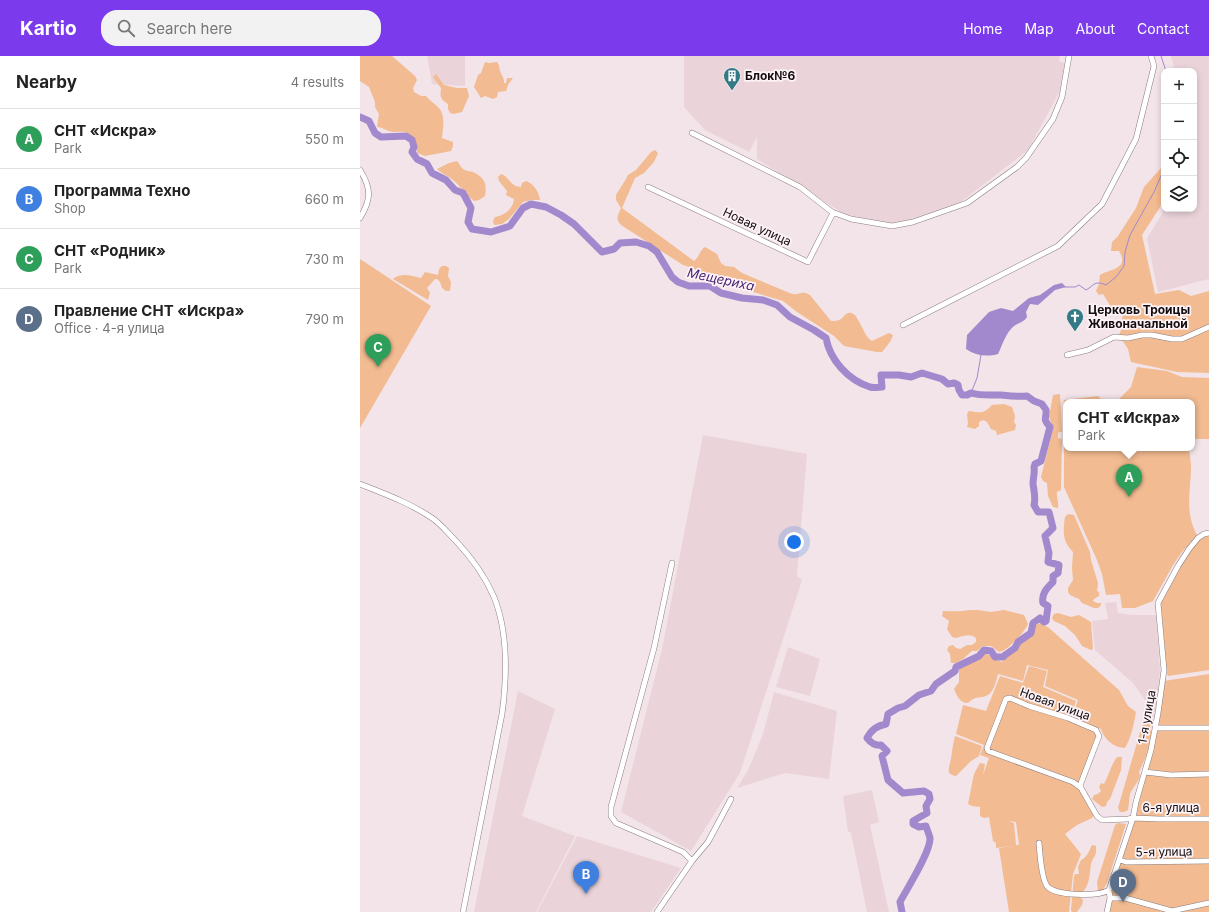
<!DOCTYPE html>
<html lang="en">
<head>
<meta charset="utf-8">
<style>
  :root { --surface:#fff; --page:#f2f2f2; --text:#222; --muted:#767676; --line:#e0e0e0; --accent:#7c3aed }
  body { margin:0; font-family:Inter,sans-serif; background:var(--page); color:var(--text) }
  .controls { position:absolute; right:12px; top:12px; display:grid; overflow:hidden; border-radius:8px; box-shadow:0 2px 6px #0003 }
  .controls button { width:36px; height:36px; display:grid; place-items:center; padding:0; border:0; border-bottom:1px solid var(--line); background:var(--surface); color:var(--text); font:20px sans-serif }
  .you { position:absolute; left:434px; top:486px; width:14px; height:14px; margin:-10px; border:3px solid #fff; border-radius:50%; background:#1a73e8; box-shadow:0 0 0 6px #1a73e833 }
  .badge { display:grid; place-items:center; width:26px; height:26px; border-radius:50%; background:var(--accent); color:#fff; font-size:13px; font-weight:700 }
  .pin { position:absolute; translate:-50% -33px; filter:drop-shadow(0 1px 2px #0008) }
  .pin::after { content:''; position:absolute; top:21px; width:14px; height:12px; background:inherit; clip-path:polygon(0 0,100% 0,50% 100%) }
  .popup { position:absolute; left:703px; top:343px; width:132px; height:52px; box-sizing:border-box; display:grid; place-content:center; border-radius:8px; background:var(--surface); filter:drop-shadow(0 1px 3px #0005); font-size:13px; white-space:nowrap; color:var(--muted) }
  .popup b { font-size:15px; color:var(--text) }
  .popup::after { content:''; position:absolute; left:50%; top:100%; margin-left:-8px; border:8px solid transparent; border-top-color:var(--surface) }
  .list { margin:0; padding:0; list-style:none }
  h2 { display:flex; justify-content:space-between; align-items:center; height:52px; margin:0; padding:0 16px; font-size:17px }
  h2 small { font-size:13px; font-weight:400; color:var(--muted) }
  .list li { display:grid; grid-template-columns:26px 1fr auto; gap:12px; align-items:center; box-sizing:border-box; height:60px; padding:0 16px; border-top:1px solid var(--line) }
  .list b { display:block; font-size:15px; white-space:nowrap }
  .list p { margin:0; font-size:13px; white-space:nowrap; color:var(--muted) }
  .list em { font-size:13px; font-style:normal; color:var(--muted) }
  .icon { flex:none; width:22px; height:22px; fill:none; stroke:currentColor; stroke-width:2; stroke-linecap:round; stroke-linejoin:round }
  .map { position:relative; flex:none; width:849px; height:856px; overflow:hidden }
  header { display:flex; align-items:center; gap:24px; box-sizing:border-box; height:56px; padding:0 20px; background:var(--accent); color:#fff }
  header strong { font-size:19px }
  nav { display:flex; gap:22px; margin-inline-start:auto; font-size:14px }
  .search { width:280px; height:36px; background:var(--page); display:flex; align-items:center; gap:10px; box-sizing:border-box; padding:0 14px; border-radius:16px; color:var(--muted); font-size:15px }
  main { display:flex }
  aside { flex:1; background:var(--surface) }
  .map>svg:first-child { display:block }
  .built { fill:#ead4da }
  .green { fill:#f2bb91; fill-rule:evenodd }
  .water { fill:#a288cc }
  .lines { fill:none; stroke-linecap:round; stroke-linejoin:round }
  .stream { stroke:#a288cc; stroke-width:1 }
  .river { stroke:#a288cc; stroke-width:7 }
  .minor-casing { stroke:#897d80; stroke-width:6 }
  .minor { stroke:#fff; stroke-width:5 }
  .labels { text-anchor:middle; stroke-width:3.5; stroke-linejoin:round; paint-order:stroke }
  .poi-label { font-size:12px; font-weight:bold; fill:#130e10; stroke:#fdf2f5; text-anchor:start }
  .street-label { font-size:12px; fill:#130e10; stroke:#fdf2f5 }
  .water-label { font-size:13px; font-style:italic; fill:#4a2576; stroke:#fdf2f5 }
</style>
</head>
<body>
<header>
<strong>Kartio</strong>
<div class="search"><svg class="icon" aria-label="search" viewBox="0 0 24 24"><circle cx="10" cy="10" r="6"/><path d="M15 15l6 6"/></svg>Search here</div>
<nav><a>Home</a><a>Map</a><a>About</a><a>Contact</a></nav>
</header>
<main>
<aside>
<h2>Nearby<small>4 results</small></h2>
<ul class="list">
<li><span class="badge" style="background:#2e9e5b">A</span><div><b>СНТ «Искра»</b><p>Park</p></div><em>550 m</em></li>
<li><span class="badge" style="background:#3f7fe0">B</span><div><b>Программа Техно</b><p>Shop</p></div><em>660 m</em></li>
<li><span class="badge" style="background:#2e9e5b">C</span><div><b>СНТ «Родник»</b><p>Park</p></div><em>730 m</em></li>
<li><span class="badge" style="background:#5c6f8a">D</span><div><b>Правление СНТ «Искра»</b><p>Office · 4-я улица</p></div><em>790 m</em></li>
</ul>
</aside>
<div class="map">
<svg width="849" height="856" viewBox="0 0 849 856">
  <rect width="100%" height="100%" fill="#f2e4e8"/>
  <path class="built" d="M 67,0 L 105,0 L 105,30 L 72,28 Z
    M 324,0 L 700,0 L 699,5 L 705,7 L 700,35 L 668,94 L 597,149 L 543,167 L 531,168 L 484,158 L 397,103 L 397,81 L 389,96 L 345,74 L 324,51 Z
    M 811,0 L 849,0 L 849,223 L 798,236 L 787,182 L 805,153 L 834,153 L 834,15 L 815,15 Z
    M 343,379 L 447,398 L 437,520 L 442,524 L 380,717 L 331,795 L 261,756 L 302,593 Z
    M 756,546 L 758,557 L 772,559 L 796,559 L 800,614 L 796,652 L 793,661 L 788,660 L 788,648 L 773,627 L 735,594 L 732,565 L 748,563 L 745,547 Z
    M 428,591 L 460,603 L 450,640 L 416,631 Z
    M 158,635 L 195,653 L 162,760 L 215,780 L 176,856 L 114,856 Z
    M 414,636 L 477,655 L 469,723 L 425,717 L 377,732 L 388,714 L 403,678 Z
    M 512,734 L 519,766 L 510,769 L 529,856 L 507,856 L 491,777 L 488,775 L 483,740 Z
    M 217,780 L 321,812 L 291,856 L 177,856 Z"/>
  <path class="green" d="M 0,0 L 32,0 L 55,20 L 57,24 L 53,32 L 54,36 L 61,40 L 66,40 C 69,44 74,47 78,51 C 86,59 83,71 82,82 L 93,86 L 93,90 L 91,95 L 65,100 L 57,97 C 57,89 54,78 45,76 C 40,75 34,77 29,75 C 25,74 22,71 17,71 L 19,58 L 15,51 L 15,46 L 9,31 L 0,25 Z
    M 125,6 L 129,7 L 137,6 C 140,10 139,11 140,15 C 142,20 144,21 144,27 L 146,27 L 147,22 L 153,22 L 148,29 L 146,35 L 138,36 L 137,41 L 133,43 L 125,40 L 121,42 L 114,31 L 118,19 L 121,17 Z
    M 76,18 L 84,29 L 97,32 L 107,32 L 109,40 L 102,56 L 94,58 L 90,57 L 88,53 L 88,48 C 80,43 80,41 81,32 L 73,21 Z
    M 295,94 L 298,97 L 294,106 L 284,117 L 275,122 L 262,152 L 334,205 C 339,201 340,194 345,191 L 357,198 L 361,207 L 365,210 L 374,211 L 382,217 L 432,238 C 440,239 442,234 450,239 L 471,265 C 474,265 478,265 481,263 C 484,261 486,256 491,257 C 499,258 503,280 512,285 L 529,277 L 533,279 C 531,286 526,291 522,296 L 517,296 L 484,290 L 474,280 L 437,256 L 423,245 L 390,235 L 375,223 L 370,222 L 349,220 L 332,212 L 323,209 L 261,169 C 255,163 258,159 261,152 L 256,144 L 256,139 L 266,123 L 268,119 L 276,114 L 291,96 Z
    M 804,104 L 804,145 L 782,179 L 795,238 L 819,234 L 831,240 L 849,235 L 849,317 L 817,316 L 771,306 L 768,293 L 759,279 L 762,272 L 761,267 L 763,259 L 758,251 L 755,249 L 751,251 L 743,238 L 739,239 L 736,235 L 739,228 L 740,219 C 750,213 770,213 759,195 L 751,195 L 752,186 L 758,180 L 776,152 L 784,131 L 801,112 Z
    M 97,105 C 99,107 101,112 103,113 C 106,115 110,115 113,116 C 125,122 127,127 125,140 L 119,144 L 114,145 L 108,140 L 107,136 C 99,132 100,130 94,125 C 89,120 82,118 77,113 L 89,107 Z
    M 141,118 C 149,120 150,131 161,131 L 162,127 L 166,125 C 174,128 179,136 180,144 L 171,144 L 163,146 L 149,163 L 142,168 L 134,169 L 133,165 L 135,161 C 144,159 153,154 154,143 L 146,139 L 147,135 L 139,125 L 138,121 Z
    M 0,203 L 71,250 L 0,372 Z
    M 82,210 L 86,210 L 89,212 L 88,220 L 91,226 L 90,235 L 86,235 L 82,232 L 80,226 L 77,223 L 75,223 L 67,232 L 70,237 L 68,244 L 33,223 C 42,216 51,220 61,222 L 65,216 L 78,219 L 79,213 Z
    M 777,311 L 807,315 L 822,321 L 849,322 L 849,383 L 832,383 L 832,346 L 756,346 L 771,331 Z
    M 700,338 L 702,376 L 699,376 L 698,378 L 698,382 L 702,383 L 701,432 L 701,434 L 697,436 C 696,441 699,446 698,452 L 693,451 L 688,440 L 687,427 L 683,425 L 681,421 L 693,373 L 689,361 L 693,339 Z
    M 738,340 L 744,346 L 706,346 L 706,392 L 829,392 C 830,399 831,407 831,414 C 830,438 825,457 837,479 L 822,496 L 813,509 L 793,545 L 775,552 L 762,552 L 760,538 L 746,539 L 742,518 L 737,504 L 704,431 L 704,344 Z
    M 644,348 L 652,351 L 655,360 L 654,366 L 656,369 L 655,374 L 637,379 L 636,375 L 631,373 L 627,366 L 623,364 L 619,366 L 619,370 L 615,373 L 607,371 L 608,367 L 607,358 L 609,355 C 622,357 623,358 632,349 Z
    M 708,458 L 714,459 L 730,496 L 731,504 L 738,527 L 737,535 L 739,536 L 739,540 L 734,543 L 733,545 L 737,547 L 741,547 L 741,549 L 738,552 L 734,552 L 722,547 L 719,543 L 710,539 L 708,536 L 708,532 L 713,524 L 712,512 L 713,496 C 702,485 703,475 705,461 Z
    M 846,479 L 849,479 L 849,614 L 808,620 L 806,614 L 801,549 C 805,531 831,488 846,479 Z
    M 609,554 L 618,554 L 631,556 L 644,554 L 664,559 L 668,568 C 665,576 647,595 639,596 L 631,590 L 623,590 L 617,595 L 612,595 L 603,603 L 596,607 L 591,607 L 590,598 L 587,594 L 589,590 L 593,589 L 596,592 L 600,593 L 607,589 L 612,589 L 616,586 L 616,582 C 610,577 603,580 596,582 L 592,581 L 587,573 L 589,565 L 582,560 L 583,555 C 592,555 600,556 609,554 Z
    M 698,557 L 711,561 L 719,559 L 731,566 L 733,593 L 731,594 L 722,590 L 715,579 L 705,570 L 694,565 L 692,562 L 694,558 Z
    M 681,567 L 689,572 L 759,634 L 768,650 L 776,656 C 774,668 771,682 765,692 C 754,692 744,683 741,673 L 738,672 L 740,679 L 721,730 L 736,756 L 732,762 L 717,769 L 705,778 L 721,798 L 713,818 L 709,856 L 649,856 L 639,792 L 652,790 L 636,792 L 636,787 L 633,785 C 632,777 630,769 629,761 L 624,762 L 620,760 L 620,751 L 612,750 L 608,748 L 614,718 L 620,707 L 625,708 L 623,719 L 629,702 L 620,699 L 624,689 L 596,678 L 603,649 L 626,655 L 640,620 L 663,627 L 669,610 L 687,615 L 683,631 L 716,645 L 711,660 L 729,667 L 713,659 L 718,644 L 685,630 L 688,614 L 667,609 L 663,625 L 638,618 C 636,625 634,637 626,640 C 617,643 617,639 608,647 C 600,647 597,640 594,633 L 599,626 L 599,612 L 621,601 L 624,597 C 631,599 635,604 642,606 L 645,603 L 647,599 L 655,595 L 660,587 L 672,579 L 676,569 ZM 649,765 L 656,766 L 659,789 L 656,789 L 654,767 Z
    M 849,618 L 849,856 L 749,856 L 752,847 L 751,835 L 774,759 L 798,670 L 804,625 Z
    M 789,664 L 791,664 C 789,670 792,674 791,680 C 790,693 784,705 779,716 L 780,720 C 778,727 773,731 770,738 C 769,743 769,749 768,754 L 764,756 L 760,756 L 758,752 L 783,666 Z
    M 595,680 L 622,690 L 619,700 L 611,705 L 596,720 L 592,719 L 589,717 C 588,712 590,708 591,703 C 592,695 593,688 595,680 Z
    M 757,701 L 762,701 L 761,714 L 750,743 L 747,746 L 746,750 L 742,751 L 732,743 L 734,739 L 738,738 L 741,735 L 739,731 L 741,727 L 744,728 C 749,719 751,709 757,701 Z
    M 758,767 L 766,768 L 747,827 L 743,834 L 738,834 L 737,826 L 755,769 Z
    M 732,789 L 736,790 C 737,801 733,800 731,808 C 729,822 730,830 719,840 L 723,844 L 722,849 L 717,856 L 712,856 L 711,854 L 714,820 L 715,818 L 719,818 L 718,811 L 721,804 C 728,801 729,794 732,789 Z"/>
  <path class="water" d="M 702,227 L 706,231 L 695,234 L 678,249 L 670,248 L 666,256 L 667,261 C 664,266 658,267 654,270 C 645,278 643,288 638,298 C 627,301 616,300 606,293 L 607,279 L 629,256 L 641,252 L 653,255 L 669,242 L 680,239 L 694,229 Z"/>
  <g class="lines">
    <path class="stream" d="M 801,0 L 806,15
      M 705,231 L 715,231 L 719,229 L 726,234 C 735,229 734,224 746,229 L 756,221 L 764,210 L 765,196 L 770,179 L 794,136 L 804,113
      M 611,337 L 617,322 L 621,299"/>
    <path class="river" d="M 0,61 L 9,65 L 15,77 L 21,81 L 46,80 L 52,84 L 54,91 L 52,96 L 57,103 L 67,108 L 72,117 L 86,124 L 95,134 L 103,137 L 111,152 L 108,166 L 112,173 L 131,176 L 150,170 L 163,152 L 171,148 L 186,151 L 201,159 L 214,168 L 242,196 L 254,193 L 260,187 L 276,186 L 289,190 L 297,196 L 312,221 L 318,226 L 329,230 L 350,230 L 361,237 L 382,242 L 403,244 L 417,249 L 430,261 L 454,274 L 466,282 C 470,304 488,324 510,331 C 514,332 519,331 522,331 L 521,319 L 539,319 L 551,321 L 562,317 L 582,323 L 588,328 L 594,327 L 598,329 L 599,334 L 602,339 L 607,339 L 611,337 C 621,340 630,339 641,339 C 650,340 657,341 667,340 L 674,345 L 682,348 C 683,350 685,352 686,354 C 687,362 682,363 690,371 L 681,405 L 675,408 L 674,411 C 675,417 673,422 673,428 C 674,435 676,442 674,449 L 678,456 L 689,456 L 693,472 L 685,480 L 689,497 L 688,506 L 699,509 L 698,517 L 693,520 L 693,526 C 687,532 681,538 683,547 L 688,550 L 686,565 L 684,566 L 680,562 L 673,567 L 671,577 L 658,586 L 655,592 L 645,599 L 643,601 L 635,601 L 631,595 L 624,594 L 619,600 L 596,611 L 595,615 L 576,628 L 571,635 L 559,639 L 545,650 L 538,652 L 528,658 L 526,668 C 517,670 512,673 507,682 C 511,687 515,690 521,689 L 527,695 L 522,700 L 528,724 L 543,737 L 564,735 L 569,738 L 570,743 L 566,750 L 567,757 L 553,765 L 553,768 L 559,771 L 566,770 C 567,774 569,778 570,782 C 571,795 547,833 540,846 L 542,856"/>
    <defs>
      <path id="minor" d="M 332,77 L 440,131 L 472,156 L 491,163 L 532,170 L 553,166 L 607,147 L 657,111 L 666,102 L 693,63 L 702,41 L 709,0
        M 0,114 C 12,133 11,144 0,162
        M 288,131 L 448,206 L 473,157
        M 543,269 L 698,190 L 742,148 L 776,83 L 794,10 L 791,0
        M 707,299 L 728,294 L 754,281 L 768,282 L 782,279 L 792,279 L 812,283 L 822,283 L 849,271
        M 0,428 C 25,438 50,447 72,462 C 81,468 88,477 96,485 C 111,501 125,520 134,541 C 148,576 147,621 142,658 L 103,856
        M 312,507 L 294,592 L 251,751 L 251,760 L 256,767 L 323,796 L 332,805
        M 795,672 L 849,672
        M 785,716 L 811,719 L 849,718
        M 721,732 L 721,727 L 739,680 L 736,674 L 708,662 L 669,650 L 650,642 L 646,643 L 627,692 L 628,695 L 713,726 L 721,732 L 737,760 L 742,764 L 768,763 L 773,762 L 799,763 L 849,763
        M 679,787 C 680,798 681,821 687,830 C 694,840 739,841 749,834
        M 760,804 L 766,806 L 849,805
        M 750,842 L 765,842 L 812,855 L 849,847
        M 297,856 L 332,805 L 348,786 L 371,743
        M 747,856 L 750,842 L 749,834 L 773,762 L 776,746 L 791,694 L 798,657 L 804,614 L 798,547 L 818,510 L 829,493 L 838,482 L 844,478 L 849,477"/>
    </defs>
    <use href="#minor" class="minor-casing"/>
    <use href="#minor" class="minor"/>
  </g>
  <defs>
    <symbol id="building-pin" viewBox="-11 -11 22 30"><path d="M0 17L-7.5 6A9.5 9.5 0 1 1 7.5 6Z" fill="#337986" stroke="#fdf2f5"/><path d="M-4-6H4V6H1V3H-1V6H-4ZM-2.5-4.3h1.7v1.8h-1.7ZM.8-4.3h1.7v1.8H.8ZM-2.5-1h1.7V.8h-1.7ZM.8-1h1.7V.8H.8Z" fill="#fff"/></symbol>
    <symbol id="church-pin" viewBox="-11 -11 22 30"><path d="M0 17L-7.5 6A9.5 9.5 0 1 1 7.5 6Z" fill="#337986" stroke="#fdf2f5"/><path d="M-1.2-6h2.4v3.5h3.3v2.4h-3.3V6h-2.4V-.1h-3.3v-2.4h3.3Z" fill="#fff"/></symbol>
  </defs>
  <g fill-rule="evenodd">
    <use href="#building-pin" x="362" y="10" width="20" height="27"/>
    <use href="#church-pin" x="705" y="251" width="20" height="27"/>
  </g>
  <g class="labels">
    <g class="poi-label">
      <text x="385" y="24">Блок№6</text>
      <text x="728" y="258">Церковь Троицы<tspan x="728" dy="14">Живоначальной</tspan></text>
    </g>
    <g class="street-label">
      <text transform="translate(397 171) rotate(25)" y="4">Новая улица</text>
      <text transform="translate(695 648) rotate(20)" y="4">Новая улица</text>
      <text transform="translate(787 661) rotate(-80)" y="4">1-я улица</text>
      <text x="811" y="756">6-я улица</text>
      <text transform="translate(804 796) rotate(-1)" y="4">5-я улица</text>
    </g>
    <g class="water-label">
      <text transform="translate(361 223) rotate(12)" y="5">Мещериха</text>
    </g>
  </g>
</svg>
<div class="controls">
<button>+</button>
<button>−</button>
<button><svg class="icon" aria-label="locate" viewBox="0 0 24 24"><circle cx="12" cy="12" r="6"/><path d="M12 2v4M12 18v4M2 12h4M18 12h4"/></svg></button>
<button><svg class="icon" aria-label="layers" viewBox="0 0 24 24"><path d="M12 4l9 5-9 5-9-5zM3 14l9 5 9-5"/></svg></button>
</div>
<div class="you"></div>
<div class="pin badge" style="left:769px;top:441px;background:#2e9e5b">A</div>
<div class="popup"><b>СНТ «Искра»</b>Park</div>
<div class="pin badge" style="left:226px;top:838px;background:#3f7fe0">B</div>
<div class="pin badge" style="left:18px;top:311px;background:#2e9e5b">C</div>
<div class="pin badge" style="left:763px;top:846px;background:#5c6f8a">D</div>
</div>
</main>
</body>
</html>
